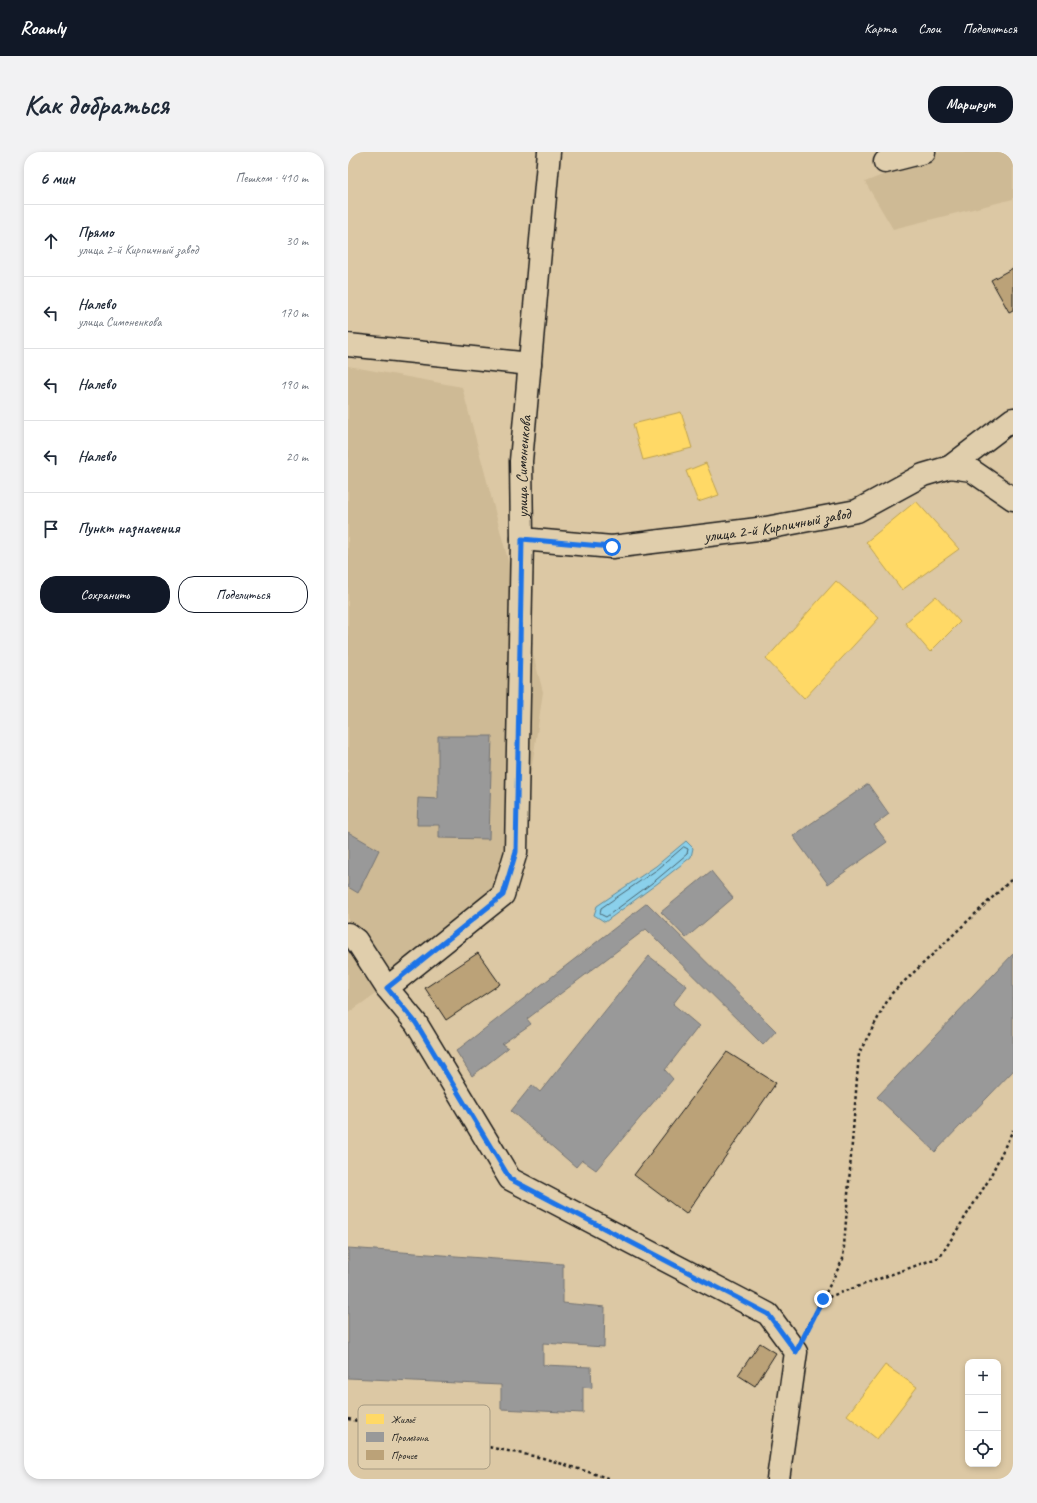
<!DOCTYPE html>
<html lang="ru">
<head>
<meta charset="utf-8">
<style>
  :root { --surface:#fff; --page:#f2f2f3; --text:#1f2937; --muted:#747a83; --line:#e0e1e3; --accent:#111827 }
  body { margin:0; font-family:Caveat,sans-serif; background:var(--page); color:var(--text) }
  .controls { position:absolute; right:12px; bottom:12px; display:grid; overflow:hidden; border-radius:8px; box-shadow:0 2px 6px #0003 }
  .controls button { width:36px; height:36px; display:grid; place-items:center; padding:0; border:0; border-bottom:1px solid var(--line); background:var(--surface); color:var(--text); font:20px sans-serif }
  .stop { position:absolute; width:12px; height:12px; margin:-9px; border:3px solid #1a73e8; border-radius:50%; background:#fff }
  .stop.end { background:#1a73e8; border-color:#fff; box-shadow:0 1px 4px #0008 }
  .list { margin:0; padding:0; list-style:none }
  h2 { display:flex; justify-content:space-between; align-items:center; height:52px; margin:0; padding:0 16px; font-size:17px }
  h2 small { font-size:13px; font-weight:400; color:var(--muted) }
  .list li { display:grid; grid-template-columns:26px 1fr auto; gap:12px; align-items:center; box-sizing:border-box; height:72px; padding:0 16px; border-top:1px solid var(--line) }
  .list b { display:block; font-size:15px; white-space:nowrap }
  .list p { margin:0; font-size:13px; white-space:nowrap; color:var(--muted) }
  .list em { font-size:13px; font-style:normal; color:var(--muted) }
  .actions { display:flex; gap:8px; padding:12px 16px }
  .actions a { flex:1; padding:9px 0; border:1px solid var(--accent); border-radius:16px; text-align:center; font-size:14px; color:var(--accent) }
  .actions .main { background:var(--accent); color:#fff }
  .icon { flex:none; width:22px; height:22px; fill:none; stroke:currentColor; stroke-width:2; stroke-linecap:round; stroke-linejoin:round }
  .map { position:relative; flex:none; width:665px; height:1327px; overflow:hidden; border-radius:16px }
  header { display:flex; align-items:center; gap:24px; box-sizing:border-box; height:56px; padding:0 20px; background:var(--accent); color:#fff }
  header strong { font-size:19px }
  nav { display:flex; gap:22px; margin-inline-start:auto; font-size:14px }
  .intro { display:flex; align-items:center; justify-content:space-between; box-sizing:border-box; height:96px; padding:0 24px }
  h1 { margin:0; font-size:28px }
  .button { padding:10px 18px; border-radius:16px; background:var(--accent); color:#fff; font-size:14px; font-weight:700 }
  main { display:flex; gap:24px; padding:0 24px }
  aside { flex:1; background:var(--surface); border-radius:16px; box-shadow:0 2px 6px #0003 }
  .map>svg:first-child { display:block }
  .built { fill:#ceba95 }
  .water { fill:#8ad0eb; stroke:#5e8898 }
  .homes { fill:#ffd966; stroke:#bba050 }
  .industry { fill:#999; stroke:#747474 }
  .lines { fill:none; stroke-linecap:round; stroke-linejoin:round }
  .shore { stroke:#48646f; stroke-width:1 }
  .building { fill:#bba278; stroke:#1c1c1c }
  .minor-casing { stroke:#1c1c1c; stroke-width:25 }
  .path { stroke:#1c1c1c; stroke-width:2.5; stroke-dasharray:3 3; stroke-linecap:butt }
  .minor { stroke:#e0ceac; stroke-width:22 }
  .route { stroke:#1a73e8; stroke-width:5 }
  .labels { text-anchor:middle; stroke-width:4; stroke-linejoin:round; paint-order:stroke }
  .street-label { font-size:16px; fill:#1c1c1c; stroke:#e0ceac }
  .key { fill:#e0ceac; stroke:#a59981; stroke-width:1 }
  .key-label { font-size:11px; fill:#1c1c1c }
</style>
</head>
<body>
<header>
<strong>Roamly</strong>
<nav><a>Карта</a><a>Слои</a><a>Поделиться</a></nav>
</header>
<div class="intro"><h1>Как добраться</h1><a class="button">Маршрут</a></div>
<main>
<aside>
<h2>6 мин<small>Пешком · 410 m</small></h2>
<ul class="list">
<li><svg class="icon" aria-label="ahead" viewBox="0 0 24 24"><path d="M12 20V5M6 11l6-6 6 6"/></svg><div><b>Прямо</b><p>улица 2-й Кирпичный завод</p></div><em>30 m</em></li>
<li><svg class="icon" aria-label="left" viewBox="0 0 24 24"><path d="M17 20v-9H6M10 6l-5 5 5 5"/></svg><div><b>Налево</b><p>улица Симоненкова</p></div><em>170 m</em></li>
<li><svg class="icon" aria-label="left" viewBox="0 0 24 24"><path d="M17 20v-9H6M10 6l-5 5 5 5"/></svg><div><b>Налево</b></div><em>190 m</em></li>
<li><svg class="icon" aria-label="left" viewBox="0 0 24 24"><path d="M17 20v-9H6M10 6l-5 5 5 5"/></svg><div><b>Налево</b></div><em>20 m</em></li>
<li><svg class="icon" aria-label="arrive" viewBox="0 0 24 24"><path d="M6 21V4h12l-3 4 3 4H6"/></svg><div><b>Пункт назначения</b></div></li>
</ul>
<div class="actions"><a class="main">Сохранить</a><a>Поделиться</a></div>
</aside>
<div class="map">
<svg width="665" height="1327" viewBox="0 0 665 1327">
  <rect width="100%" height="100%" fill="#dcc8a4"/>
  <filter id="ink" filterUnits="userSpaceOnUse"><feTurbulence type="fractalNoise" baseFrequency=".025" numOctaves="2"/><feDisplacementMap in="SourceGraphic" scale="8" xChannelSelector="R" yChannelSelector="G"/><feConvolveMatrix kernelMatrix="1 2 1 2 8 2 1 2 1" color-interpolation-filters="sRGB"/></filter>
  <g filter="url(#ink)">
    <path class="built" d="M 592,0 L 665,0 L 665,47 L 545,77 L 517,30 Z
      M 0,214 L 114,235 L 195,540 L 164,747 L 0,861 Z"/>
    <path class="water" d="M 338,689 L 345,696 L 343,705 L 310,731 L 257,770 L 246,763 L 249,754 L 308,714 Z"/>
    <path class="homes" d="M 333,260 L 344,296 L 295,308 L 285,272 Z
      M 358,311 L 371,343 L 350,350 L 338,319 Z
      M 568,349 L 611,397 L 554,438 L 518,390 Z
      M 488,429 L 531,466 L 456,547 L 418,507 Z
      M 588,444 L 612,470 L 582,500 L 557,471 Z
      M 537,1213 L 569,1235 L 529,1287 L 499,1263 Z"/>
    <path class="industry" d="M 90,584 L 144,584 L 141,687 L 91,686 L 91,673 L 69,673 L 70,646 L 90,647 Z
      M 520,632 L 541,662 L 526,673 L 539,690 L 480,732 L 445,684 Z
      M 0,680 L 31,698 L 10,741 L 0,735 Z
      M 363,719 L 385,746 L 338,786 L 313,760 Z
      M 299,751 L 428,879 L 415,893 L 298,777 L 179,867 L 183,872 L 154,892 L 160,896 L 124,924 L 108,899 Z
      M 665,802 L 665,919 L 587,1000 L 529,945 Z
      M 301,804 L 339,834 L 325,852 L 351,874 L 317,918 L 325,927 L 248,1018 L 234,1008 L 228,1015 L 163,959 L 184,933 L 192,940 Z
      M 0,1096 L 215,1112 L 215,1151 L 257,1155 L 256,1195 L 195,1191 L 195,1213 L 243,1215 L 244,1236 L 235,1235 L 235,1261 L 153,1257 L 153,1233 L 0,1226 Z"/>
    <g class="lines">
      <path class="shore" d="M 336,695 L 340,697 L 339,702 L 308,728 L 258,765 L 252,762 L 253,756 L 310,717 Z"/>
    </g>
    <path class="building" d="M 665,116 L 665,158 L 661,160 L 643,128 Z
      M 130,801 L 152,832 L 98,868 L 77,836 Z
      M 379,900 L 428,931 L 338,1062 L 286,1023 Z
      M 412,1191 L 428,1201 L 407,1234 L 390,1223 Z"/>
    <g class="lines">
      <defs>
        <g id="minor">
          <path d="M 537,10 L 576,0"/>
          <path d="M 0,193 L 182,212"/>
          <path d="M 602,315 L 665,267"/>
          <path id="s1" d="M 174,387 L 264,395 L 418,376 L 509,359 L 575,323 L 602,315 L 623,318 L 665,347"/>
          <path d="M 0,782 L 8,788 L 39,836 L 68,871 L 162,1027 L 420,1162 L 448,1200 L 430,1327"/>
          <path id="s2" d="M 39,836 L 155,743 L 168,700 L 174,387 L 173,309 L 201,0"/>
        </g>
      </defs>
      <use href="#minor" class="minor-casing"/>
      <path class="path" d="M 475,1147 L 592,1105 L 640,1029 L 665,978
        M 459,1178 L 495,1107 L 511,901 L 543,842 L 665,726
        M 0,1267 L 195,1306 L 263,1327"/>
      <use href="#minor" class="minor"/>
    </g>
  </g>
  <g class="lines" filter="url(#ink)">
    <path class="route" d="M 264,395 L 174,387 L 168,700 L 155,743 L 39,836 L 68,871 L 162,1027 L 420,1162 L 448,1200 L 475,1147"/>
  </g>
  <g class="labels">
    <g class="street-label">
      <text dy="6" stroke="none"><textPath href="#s2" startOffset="579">улица Симоненкова</textPath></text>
      <text dy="6" stroke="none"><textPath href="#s1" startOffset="257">улица 2-й Кирпичный завод</textPath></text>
    </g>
  </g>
  <rect x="10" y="1253" width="132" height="64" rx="6" class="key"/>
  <rect x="18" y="1262" width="18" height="10" fill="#ffd966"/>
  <rect x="18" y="1280" width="18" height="10" fill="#999"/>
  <rect x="18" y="1298" width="18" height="10" fill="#bba278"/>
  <g class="key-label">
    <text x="43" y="1271">Жильё</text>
    <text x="43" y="1289">Промзона</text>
    <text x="43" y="1307">Прочее</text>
  </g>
</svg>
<div class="controls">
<button>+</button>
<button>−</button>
<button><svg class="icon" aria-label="locate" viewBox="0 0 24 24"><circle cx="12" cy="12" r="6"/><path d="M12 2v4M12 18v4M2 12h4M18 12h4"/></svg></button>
</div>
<div class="stop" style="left:264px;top:395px"></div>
<div class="stop end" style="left:475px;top:1147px"></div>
</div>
</main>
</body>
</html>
